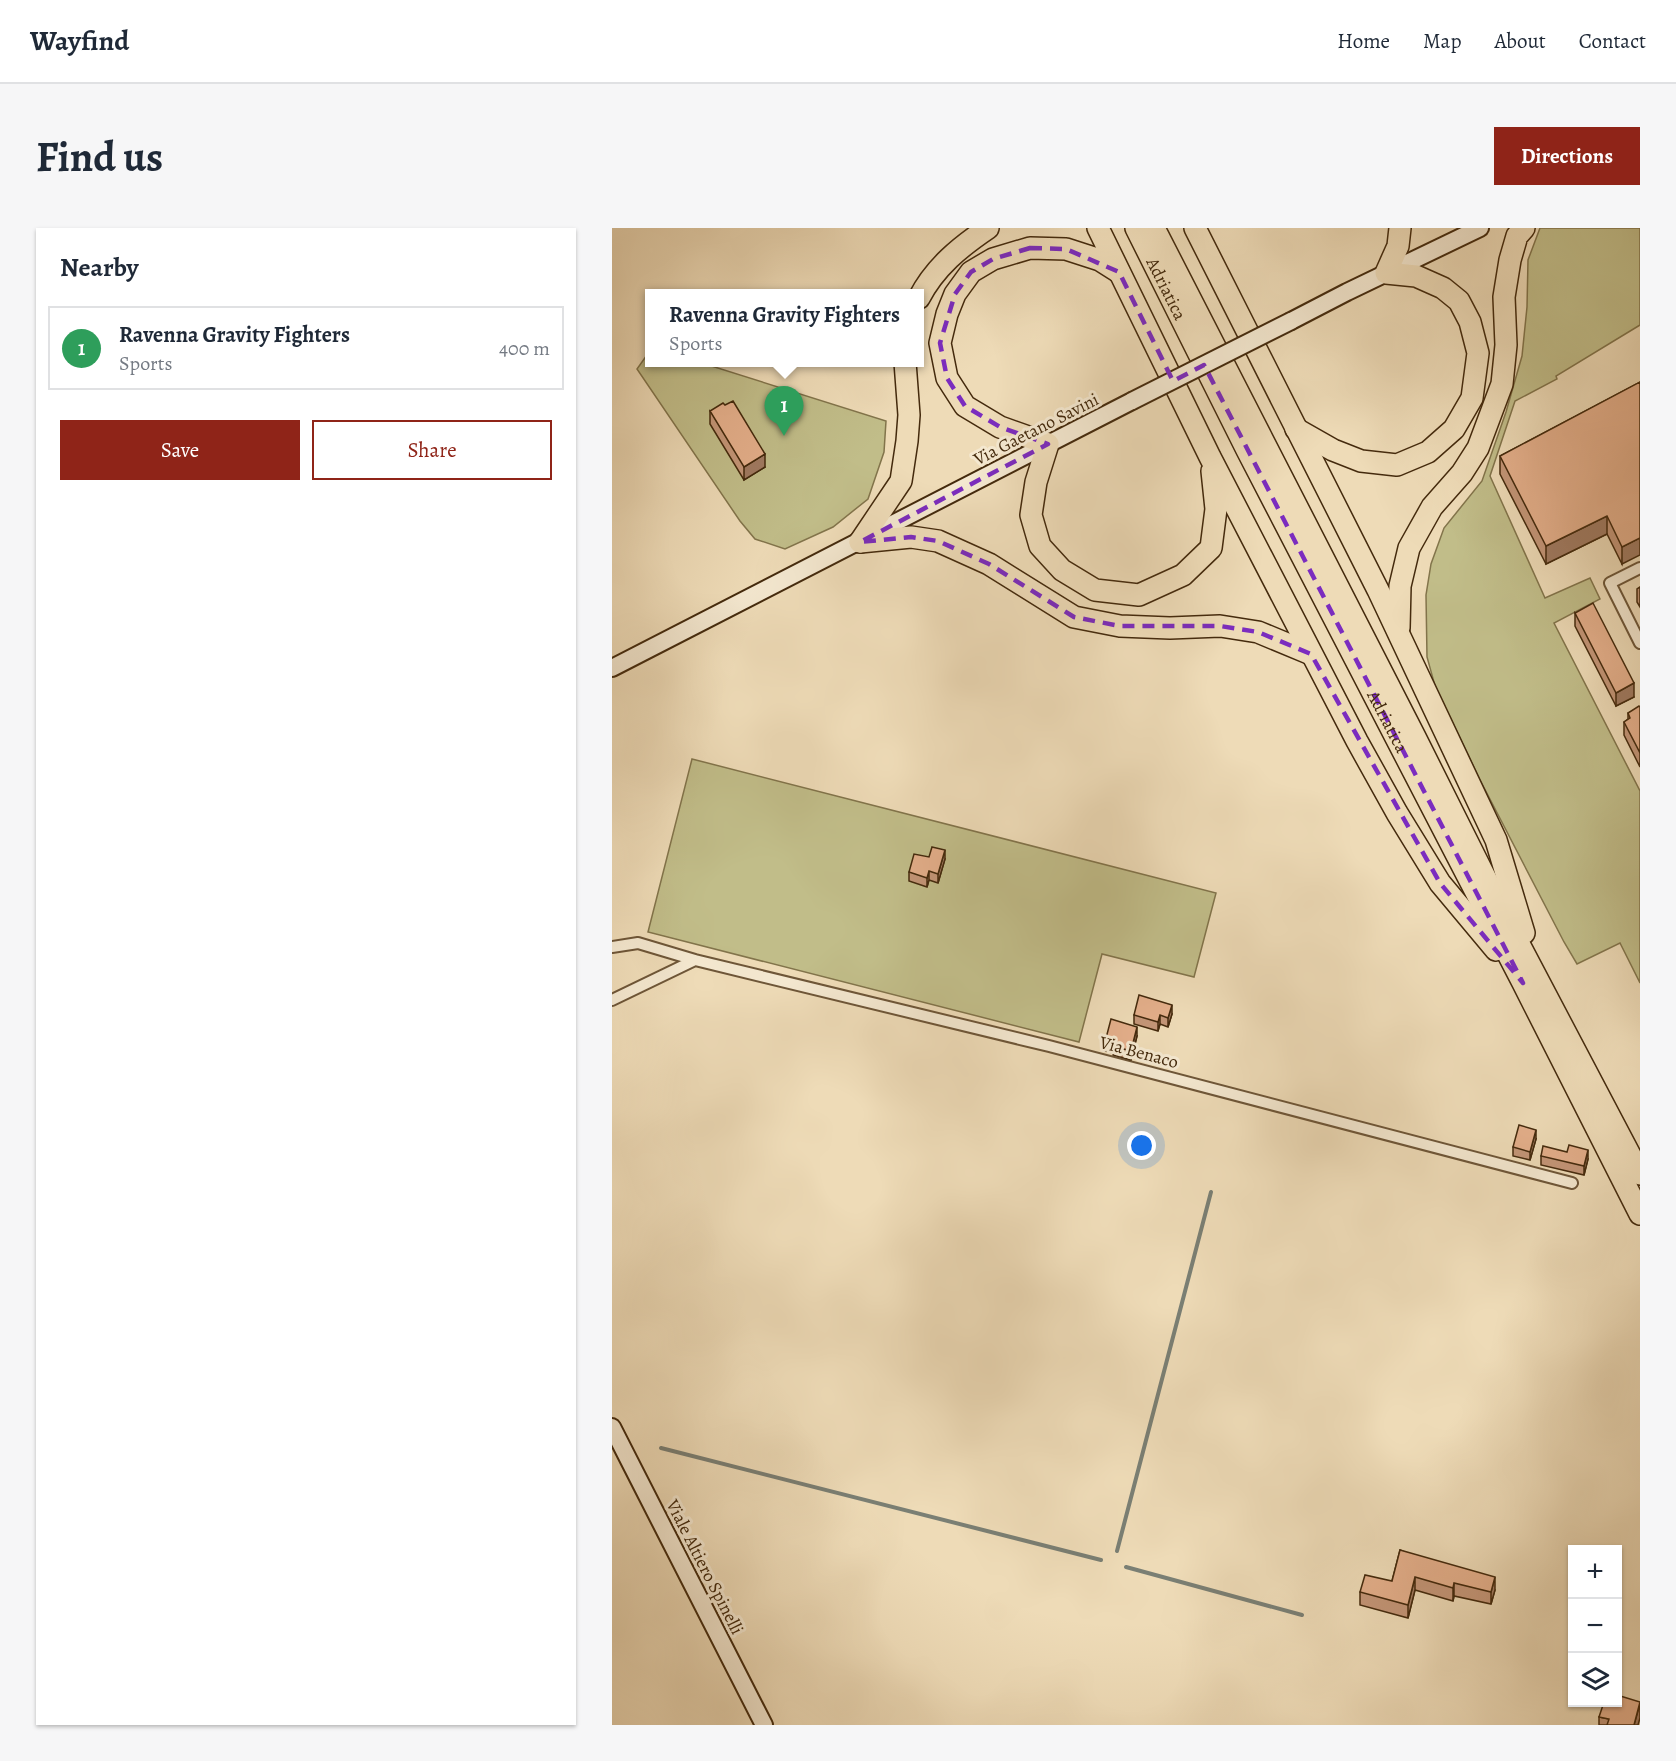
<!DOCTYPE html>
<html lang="en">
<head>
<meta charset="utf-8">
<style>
  :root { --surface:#fff; --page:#f6f6f7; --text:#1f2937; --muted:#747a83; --line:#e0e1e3; --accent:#8f2418 }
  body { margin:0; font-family:Alegreya,serif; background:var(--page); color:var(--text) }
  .controls { position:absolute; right:18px; bottom:18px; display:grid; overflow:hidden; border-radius:0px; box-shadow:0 2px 4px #0004 }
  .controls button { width:54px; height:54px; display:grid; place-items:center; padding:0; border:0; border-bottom:2px solid var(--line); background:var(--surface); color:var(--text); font:30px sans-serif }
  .you { position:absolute; left:530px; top:918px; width:21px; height:21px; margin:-15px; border:4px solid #fff; border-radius:50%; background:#1a73e8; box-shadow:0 0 0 9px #1a73e833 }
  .badge { display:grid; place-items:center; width:39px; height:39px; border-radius:50%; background:var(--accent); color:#fff; font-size:20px; font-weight:700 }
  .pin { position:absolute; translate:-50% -50px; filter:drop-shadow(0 2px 3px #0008) }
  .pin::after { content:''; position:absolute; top:32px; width:21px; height:18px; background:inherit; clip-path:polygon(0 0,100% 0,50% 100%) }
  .popup { position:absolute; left:33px; top:61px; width:279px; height:78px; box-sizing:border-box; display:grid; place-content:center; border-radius:0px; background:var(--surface); filter:drop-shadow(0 2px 4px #0005); font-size:20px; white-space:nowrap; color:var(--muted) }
  .popup b { font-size:22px; color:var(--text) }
  .popup::after { content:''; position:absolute; left:50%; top:100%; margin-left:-12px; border:12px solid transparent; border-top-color:var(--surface) }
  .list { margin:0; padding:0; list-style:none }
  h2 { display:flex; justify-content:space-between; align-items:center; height:78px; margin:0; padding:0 24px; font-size:26px }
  h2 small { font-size:20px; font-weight:400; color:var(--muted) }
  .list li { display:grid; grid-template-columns:39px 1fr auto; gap:18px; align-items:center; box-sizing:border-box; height:84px; margin:0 12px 12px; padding:0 12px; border:2px solid var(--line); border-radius:0px }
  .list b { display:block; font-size:22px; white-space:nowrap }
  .list p { margin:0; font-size:20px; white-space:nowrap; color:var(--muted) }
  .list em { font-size:20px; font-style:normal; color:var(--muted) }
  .actions { display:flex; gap:12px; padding:18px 24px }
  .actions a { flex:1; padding:14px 0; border:2px solid var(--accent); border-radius:0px; text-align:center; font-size:21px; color:var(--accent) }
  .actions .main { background:var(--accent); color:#fff }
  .icon { flex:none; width:33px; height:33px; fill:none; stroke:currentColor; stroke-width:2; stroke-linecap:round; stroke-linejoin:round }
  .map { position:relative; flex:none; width:1028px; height:1497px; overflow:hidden; border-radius:0px }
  header { display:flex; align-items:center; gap:36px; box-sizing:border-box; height:84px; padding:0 30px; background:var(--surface); border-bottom:2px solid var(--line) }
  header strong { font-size:28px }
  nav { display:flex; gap:33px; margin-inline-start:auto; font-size:21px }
  .intro { display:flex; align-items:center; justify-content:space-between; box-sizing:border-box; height:144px; padding:0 36px }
  h1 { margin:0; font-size:42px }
  .button { padding:15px 27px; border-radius:0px; background:var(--accent); color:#fff; font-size:21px; font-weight:700 }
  main { display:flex; gap:36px; padding:0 36px }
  aside { flex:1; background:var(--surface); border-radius:0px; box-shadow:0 2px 4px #0004 }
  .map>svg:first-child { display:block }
  .green { fill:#c1bd89; stroke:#82744b; stroke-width:1.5 }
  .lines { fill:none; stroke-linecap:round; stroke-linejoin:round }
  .stream { stroke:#7a7f74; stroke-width:4 }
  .street-casing { stroke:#6e5638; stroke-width:14 }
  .secondary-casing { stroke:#442a0d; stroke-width:20 }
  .highway-casing { stroke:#442a0d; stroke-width:24 }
  .street { stroke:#f4e8d0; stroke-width:10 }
  .secondary { stroke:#f4e8d0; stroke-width:16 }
  .highway { stroke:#eedbb7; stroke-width:21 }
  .secondary-bridge-casing { stroke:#442a0d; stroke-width:20; stroke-linecap:butt }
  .secondary-bridge { stroke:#f4e8d0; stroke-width:16 }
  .wall { fill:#c49678; stroke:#442a0d; stroke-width:1.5 }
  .shaded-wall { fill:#a07a61; stroke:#442a0d; stroke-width:1.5 }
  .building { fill:#e4af8b; stroke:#442a0d; stroke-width:1.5 }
  .marked { fill:none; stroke:#7b2cbf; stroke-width:4.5; stroke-dasharray:12 8; stroke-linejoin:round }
  .labels { text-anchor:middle; stroke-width:6; stroke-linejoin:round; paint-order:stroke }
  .street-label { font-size:18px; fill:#442a0d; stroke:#f4e8d0 }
</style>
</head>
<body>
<header>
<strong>Wayfind</strong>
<nav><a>Home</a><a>Map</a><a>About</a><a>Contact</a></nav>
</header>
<div class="intro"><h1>Find us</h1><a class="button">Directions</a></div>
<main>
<aside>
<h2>Nearby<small></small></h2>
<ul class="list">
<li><span class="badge" style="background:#2e9e5b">1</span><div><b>Ravenna Gravity Fighters</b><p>Sports</p></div><em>400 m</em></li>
</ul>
<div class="actions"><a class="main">Save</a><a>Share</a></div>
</aside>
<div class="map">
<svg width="1028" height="1497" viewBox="0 0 1028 1497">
  <rect width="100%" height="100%" fill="#eedbb7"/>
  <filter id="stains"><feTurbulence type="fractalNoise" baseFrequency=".00333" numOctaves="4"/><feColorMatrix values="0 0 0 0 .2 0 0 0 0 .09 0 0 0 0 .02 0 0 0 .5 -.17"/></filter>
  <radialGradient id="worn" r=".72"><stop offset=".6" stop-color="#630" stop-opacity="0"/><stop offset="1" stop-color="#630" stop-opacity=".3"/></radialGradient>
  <path class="green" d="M 928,0 L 1028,0 L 1028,97 L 944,148 L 945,151 L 903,173 L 878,248 L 933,370 L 978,350 L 988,371 L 942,395 L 1028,563 L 1028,755 L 1008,715 L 965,736 L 952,714 L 866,548 L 823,458 L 815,429 L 814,367 L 819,336 L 832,300 L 870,253 L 894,184 L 910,128 L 915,79 L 916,32 Z
    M 37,124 L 37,134 L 90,135 L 274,193 L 272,224 L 256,271 L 221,299 L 173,321 L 143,311 L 128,293 L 25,141 Z
    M 80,531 L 604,665 L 582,749 L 490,726 L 467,814 L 36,704 Z"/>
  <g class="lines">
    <path class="stream" d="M 49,1220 L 489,1332
      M 505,1323 L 599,964
      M 514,1339 L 690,1387"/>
    <defs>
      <path id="street" d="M 1028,340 L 998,355 L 1028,415
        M 0,719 L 26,715 L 83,732 L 437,818 L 960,955
        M 0,772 L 83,732"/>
      <path id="secondary" d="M 679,93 L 735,64 L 868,0
        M 0,440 L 520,173
        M 0,1199 L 152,1497"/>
      <g id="highway">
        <path d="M 486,0 L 598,229 L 745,513 L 785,585 L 828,655 L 884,722"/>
        <path id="s1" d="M 524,0 L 635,222 L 911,755 L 1028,986"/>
        <path d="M 542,0 L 803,509 L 898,699 L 1028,946"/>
        <path d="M 583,0 L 766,362 L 884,612 L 912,705"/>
        <path d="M 507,44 L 488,32 L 454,21 L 418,20 L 381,31 L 359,44 L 343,66 L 335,86 L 328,115 L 335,150 L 353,178 L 388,199 L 436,216 L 424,254 L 419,287 L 428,318 L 450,342 L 483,362 L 527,367 L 571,347 L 599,320 L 604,281 L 600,243"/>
        <path d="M 307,70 C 323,39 348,19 376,0"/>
        <path d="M 684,201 L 721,222 L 749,233 L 785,237 L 816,224 L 842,201 L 860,170 L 866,125 L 858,94 L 847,73 L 831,60 L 804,48 L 774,45 L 786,18 L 788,0"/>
        <path d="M 248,314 L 299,309 L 326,313 L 377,336 L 462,389 L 508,398 L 558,400 L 608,398 L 646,404 L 699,426"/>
        <path d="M 248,314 L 289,253 L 295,213 L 297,187 L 293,134"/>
        <path d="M 787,400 L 788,358 L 797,320 L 820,279 L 850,245 L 866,220 L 890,156 L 894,117 L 892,69 L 898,32 L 905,8 L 912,0"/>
      </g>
    </defs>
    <use href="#street" class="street-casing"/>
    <use href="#secondary" class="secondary-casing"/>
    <use href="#highway" class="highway-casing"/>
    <use href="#street" class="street"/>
    <use href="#secondary" class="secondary"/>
    <use href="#highway" class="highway"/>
    <defs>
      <path id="secondary-bridge" d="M 520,173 L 679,93"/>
    </defs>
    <use href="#secondary-bridge" class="secondary-bridge-casing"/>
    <use href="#secondary-bridge" class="secondary-bridge"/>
  </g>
  <path class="wall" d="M 1028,154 L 1010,336 L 995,306 L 934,336 L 888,246 L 888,228 Z
    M 98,183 L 153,239 L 132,252 L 98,196 Z
    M 1028,359 L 1028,379 L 1025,374 L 1025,361 Z
    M 963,385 L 1022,469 L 1004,478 L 963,398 Z
    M 1028,479 L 1028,539 L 1012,507 L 1012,494 L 1016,491 L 1016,485 Z
    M 317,629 L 333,631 L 326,655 L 317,652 L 315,659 L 297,653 L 297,644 Z
    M 560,786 L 556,799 L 548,796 L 546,803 L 522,796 L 522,787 Z
    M 525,808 L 519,832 L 501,827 L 501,825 L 493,823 L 493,814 Z
    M 924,911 L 918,932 L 901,928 L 901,919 Z
    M 929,928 L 976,931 L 972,947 L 929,937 Z
    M 788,1322 L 883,1362 L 879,1376 L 842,1368 L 841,1373 L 803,1362 L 796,1390 L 748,1377 L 748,1364 L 780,1353 Z
    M 987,1489 L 1026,1497 L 987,1497 Z"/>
  <path class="shaded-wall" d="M 153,226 L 153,239 L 132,252 L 132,239 Z
    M 995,288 L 995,306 L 934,336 L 934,318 Z
    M 1028,310 L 1028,327 L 1010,336 L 1010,319 Z
    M 1022,455 L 1022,469 L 1004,478 L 1004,465 Z
    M 333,622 L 333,631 L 326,655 L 326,646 Z
    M 317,643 L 317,652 L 315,659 L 315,650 Z
    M 560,777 L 560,786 L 556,799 L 556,790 Z
    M 548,787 L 548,796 L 546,803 L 546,794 Z
    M 525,799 L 525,808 L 519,832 L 519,823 Z
    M 924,902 L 924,911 L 918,932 L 918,924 Z
    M 976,922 L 976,931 L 972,947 L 972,938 Z
    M 803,1349 L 803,1362 L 796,1390 L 796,1377 Z
    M 883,1349 L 883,1362 L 879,1376 L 879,1364 Z
    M 842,1355 L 842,1368 L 841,1373 L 841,1360 Z
    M 1028,1476 L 1028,1490 L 1026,1497 L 1022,1497 Z"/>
  <path class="building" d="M 1028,154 L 1028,310 L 1010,319 L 995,288 L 934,318 L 888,228 Z
    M 121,173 L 153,226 L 132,239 L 98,183 L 111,175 L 113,177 Z
    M 981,375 L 1022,455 L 1004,465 L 963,385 Z
    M 1027,478 L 1028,479 L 1028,525 L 1012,494 L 1018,490 L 1016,485 Z
    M 320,619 L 333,622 L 326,646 L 317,643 L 315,650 L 297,644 L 302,626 L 317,629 Z
    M 527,767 L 560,777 L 556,790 L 548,787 L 546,794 L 522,787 Z
    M 499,791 L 525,799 L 519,823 L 501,818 L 502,817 L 493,814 Z
    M 907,897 L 924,902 L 918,924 L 901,919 Z
    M 957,917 L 976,922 L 972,938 L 929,928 L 931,918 L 955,924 Z
    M 788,1322 L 883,1349 L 879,1364 L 842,1355 L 841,1360 L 803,1349 L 796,1377 L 748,1364 L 753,1347 L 780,1353 Z
    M 1005,1467 L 1028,1474 L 1022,1497 L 995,1497 L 997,1491 L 987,1489 L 992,1474 L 1005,1474 Z"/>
  <path class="marked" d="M 418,20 L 454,21 L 507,44 L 561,153 L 592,137 L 911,755 L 828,655 L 699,426 L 646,404 L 608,398 L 508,398 L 462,389 L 377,336 L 326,313 L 299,309 L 248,314 L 436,216 L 388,199 L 353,178 L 335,150 L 328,115 L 343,66 L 359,44 L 381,31 Z"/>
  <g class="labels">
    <g class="street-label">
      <text dy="6" stroke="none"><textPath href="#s1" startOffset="68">Adriatica</textPath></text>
      <text transform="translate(424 201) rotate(-27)" y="6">Via Gaetano Savini</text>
      <text dy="6" stroke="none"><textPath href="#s1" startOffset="554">Adriatica</textPath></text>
      <text transform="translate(527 824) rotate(15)" y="6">Via Benaco</text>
      <text transform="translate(93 1339) rotate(63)" y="6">Viale Altiero Spinelli</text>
    </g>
  </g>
  <rect width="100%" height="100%" filter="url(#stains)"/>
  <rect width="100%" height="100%" fill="url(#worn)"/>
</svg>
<div class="controls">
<button>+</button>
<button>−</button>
<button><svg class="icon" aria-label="layers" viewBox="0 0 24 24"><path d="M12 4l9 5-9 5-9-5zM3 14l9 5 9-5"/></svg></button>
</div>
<div class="you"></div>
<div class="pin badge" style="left:172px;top:208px;background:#2e9e5b">1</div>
<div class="popup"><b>Ravenna Gravity Fighters</b>Sports</div>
</div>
</main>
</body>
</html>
